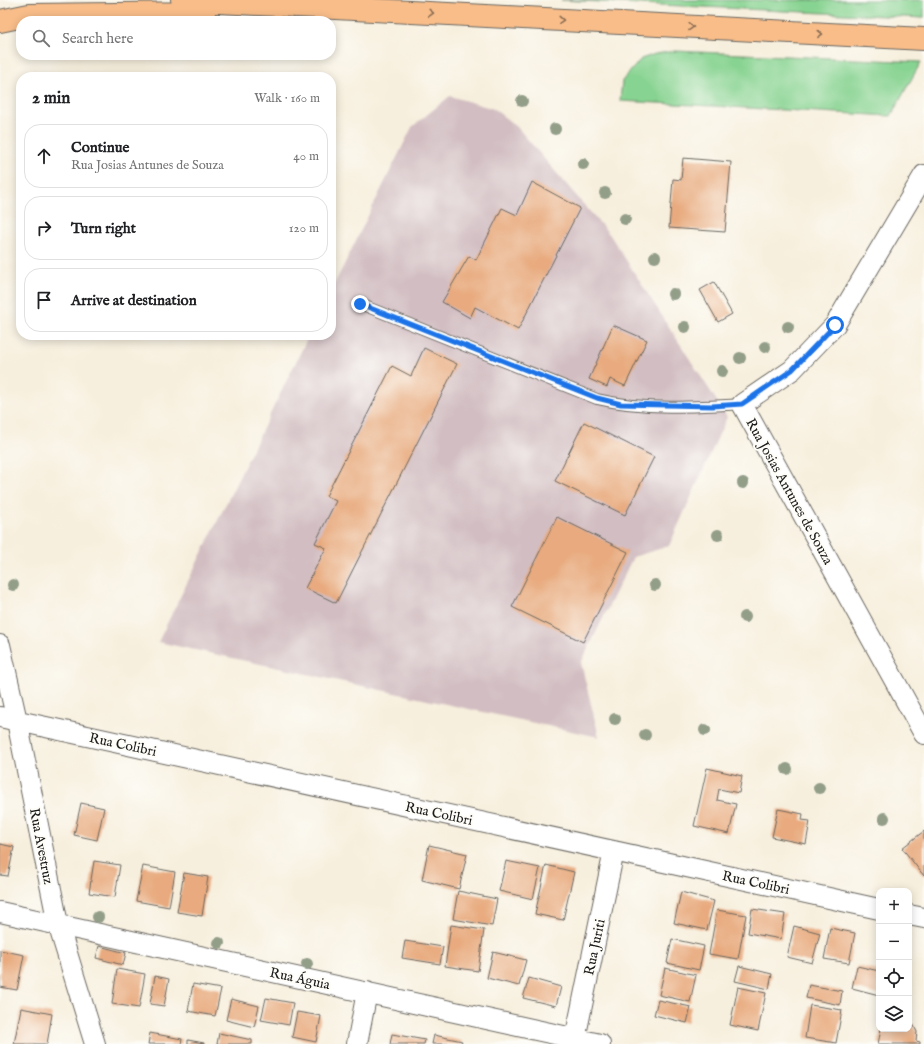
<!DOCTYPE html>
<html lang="en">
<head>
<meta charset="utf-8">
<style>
  :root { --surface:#fff; --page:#f2f2f2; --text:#202124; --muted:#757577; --line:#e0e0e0 }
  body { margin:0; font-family:"IM FELL English",serif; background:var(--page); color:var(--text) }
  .controls { position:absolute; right:12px; bottom:12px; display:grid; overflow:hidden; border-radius:8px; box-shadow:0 2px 10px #0003 }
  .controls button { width:36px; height:36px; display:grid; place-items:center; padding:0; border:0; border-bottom:1px solid var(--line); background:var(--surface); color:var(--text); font:20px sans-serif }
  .stop { position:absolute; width:12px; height:12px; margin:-9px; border:3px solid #1a73e8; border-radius:50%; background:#fff }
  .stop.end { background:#1a73e8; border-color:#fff; box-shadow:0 1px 4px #0008 }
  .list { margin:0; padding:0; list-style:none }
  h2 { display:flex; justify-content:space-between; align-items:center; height:52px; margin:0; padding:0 16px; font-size:17px }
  h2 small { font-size:13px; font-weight:400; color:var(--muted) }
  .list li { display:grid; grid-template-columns:26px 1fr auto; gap:12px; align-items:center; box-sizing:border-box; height:64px; margin:0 8px 8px; padding:0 8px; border:1px solid var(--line); border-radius:16px }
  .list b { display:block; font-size:15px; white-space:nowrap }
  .list p { margin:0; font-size:13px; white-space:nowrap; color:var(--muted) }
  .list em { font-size:13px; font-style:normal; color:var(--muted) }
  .icon { flex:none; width:22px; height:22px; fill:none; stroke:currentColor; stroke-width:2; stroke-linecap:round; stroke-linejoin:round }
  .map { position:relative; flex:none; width:924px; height:1044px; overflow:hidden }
  .search { position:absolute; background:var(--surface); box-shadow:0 2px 10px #0003; left:16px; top:16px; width:320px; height:44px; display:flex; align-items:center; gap:10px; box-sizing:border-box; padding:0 14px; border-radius:16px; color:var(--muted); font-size:15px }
  .panel { position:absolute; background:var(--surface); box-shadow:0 2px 10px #0003; left:16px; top:72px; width:320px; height:268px; border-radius:16px }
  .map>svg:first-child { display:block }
  .industrial { fill:#d2bec2 }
  .green { fill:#87d391; stroke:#527856 }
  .building { fill:#e8aa7e }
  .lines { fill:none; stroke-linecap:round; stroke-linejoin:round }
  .service-casing { stroke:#696660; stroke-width:12 }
  .minor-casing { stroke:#696660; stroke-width:22 }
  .trunk-casing { stroke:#696660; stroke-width:24 }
  .service { stroke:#fff; stroke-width:10 }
  .minor { stroke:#fff; stroke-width:20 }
  .trunk { stroke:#f8bd89; stroke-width:22 }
  .tree { fill:#939e89 }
  .oneway { stroke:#8a6c52 }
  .route { stroke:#1a73e8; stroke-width:5 }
  .labels { text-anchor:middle; stroke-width:4; stroke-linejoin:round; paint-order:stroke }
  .street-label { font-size:14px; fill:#1c1c1c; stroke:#fdfcf7 }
</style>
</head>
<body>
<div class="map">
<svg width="924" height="1044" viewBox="0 0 924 1044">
  <rect width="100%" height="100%" fill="#fdfcf7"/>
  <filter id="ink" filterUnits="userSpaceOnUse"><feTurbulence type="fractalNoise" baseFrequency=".025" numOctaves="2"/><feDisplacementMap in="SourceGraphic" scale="8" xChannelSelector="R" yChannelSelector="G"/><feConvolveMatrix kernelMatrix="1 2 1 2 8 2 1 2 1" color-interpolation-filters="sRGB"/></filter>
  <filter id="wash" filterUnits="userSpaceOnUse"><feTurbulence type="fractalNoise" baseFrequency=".012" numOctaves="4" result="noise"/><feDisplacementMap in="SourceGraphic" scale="16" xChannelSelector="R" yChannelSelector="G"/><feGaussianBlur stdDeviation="0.9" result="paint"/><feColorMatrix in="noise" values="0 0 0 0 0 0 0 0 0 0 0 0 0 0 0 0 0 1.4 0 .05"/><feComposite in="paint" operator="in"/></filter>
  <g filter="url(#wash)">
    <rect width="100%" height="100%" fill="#f7efdd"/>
    <path class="industrial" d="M 450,96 L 494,109 L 517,127 L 610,235 L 727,417 L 669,546 L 633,557 L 581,663 L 599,737 L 158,642 L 309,335 L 331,335 L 331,291 L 412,127 Z"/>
    <path class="green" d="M 561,0 L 924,0 L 924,18 Z
      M 675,51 L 921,62 L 891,116 L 620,101 L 622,81 L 641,59 L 655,54 Z"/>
    <g id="blocks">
      <path class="building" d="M 683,158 L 731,162 L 725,232 L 669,228 L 673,179 L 681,180 Z
        M 532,182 L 580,208 L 518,330 L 475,307 L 470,318 L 442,302 L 469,256 L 476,260 L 502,208 L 517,215 Z
        M 714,282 L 732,314 L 718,322 L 700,290 Z
        M 613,325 L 647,340 L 625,386 L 610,379 L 607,387 L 589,379 Z
        M 424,348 L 457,364 L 336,603 L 305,588 L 326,548 L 315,543 L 336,501 L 326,496 L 392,366 L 411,376 Z
        M 584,422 L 654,457 L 625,515 L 555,481 Z
        M 557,517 L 628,552 L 583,642 L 512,607 Z
        M 707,768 L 742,776 L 739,793 L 719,789 L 717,800 L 736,804 L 729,834 L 694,826 Z
        M 81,803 L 104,808 L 97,840 L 74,835 Z
        M 778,809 L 803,814 L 802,820 L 810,821 L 806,844 L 772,837 Z
        M 924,831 L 924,876 L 902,848 Z
        M 0,844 L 14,847 L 8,876 L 0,875 Z
        M 429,845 L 467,854 L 459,889 L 422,880 Z
        M 94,861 L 120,865 L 115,897 L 89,893 Z
        M 506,861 L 540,868 L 533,899 L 499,891 Z
        M 546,865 L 574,872 L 563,920 L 535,914 Z
        M 143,866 L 175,872 L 169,907 L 136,901 Z
        M 184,873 L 208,877 L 202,916 L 177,912 Z
        M 458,891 L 497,899 L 492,926 L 453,919 Z
        M 681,892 L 714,901 L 707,930 L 674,923 Z
        M 752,909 L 785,914 L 781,939 L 748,933 Z
        M 717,910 L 746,915 L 738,959 L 709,954 Z
        M 451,925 L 484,930 L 478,971 L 445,966 Z
        M 794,926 L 820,933 L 812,963 L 787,957 Z
        M 830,928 L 855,933 L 849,963 L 824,959 Z
        M 672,939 L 704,946 L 699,970 L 667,963 Z
        M 405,941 L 443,947 L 440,964 L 402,958 Z
        M 99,946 L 126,953 L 123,965 L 96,958 Z
        M 0,950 L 24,955 L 17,990 L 0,987 Z
        M 493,952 L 526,960 L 519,986 L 487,978 Z
        M 739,966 L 772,974 L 769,989 L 735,981 Z
        M 857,966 L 879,971 L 879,995 L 852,988 Z
        M 665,968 L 696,975 L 690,1002 L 659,995 Z
        M 117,969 L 145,974 L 139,1008 L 112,1004 Z
        M 155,976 L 169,979 L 164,1006 L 150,1004 Z
        M 529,978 L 561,987 L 556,1006 L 523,998 Z
        M 193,984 L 221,989 L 215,1016 L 188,1011 Z
        M 809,985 L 842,991 L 840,1005 L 806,998 Z
        M 738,987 L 766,993 L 758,1031 L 730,1025 Z
        M 266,998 L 293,1003 L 289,1025 L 261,1020 Z
        M 231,999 L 259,1006 L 254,1027 L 226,1020 Z
        M 658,1000 L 691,1007 L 687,1023 L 654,1015 Z
        M 810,1005 L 842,1010 L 836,1043 L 805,1038 Z
        M 21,1008 L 52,1014 L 47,1044 L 14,1044 Z
        M 297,1012 L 321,1016 L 316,1042 L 292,1037 Z
        M 909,1023 L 913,1024 L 917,1032 L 916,1041 L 920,1042 L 920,1044 L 878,1044 L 881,1029 L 909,1029 Z
        M 150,1033 L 182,1039 L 181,1044 L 148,1044 Z
        M 219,1033 L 252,1040 L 252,1044 L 217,1044 Z
        M 392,1034 L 425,1040 L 424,1044 L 390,1044 Z
        M 434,1035 L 462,1041 L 461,1044 L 432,1044 Z
        M 188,1040 L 204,1043 L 204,1044 L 188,1044 Z"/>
    </g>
  </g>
  <g filter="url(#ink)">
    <use href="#blocks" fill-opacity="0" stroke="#696660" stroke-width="1"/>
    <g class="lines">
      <defs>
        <path id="service" d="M 360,304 L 597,399 C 643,410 695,407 742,404"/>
        <path id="minor" d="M 924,175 L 835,325 L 792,370 L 742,404 L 924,734
          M 0,645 L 17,721 L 58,924 L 95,1044
          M 0,717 L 879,909
          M 0,912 L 600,1044
          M 909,915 L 924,918
          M 357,1044 L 367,992
          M 574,1044 L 614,851"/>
        <path id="trunk" d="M 182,0 L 924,39
          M 0,21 L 29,15 L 204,13"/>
      </defs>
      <use href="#service" class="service-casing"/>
      <use href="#minor" class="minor-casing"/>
      <use href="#trunk" class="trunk-casing"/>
      <use href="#service" class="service"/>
      <use href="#minor" class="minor"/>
      <use href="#trunk" class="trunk"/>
    </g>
    <g class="tree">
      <circle cx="522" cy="101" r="6"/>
      <circle cx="555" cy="129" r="6"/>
      <circle cx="583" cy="164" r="6"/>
      <circle cx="605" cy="193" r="6"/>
      <circle cx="625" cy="219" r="6"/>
      <circle cx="655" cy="257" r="6"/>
      <circle cx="673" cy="294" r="6"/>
      <circle cx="685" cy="327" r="6"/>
      <circle cx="788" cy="327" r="6"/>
      <circle cx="765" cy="347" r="6"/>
      <circle cx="740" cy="358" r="6"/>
      <circle cx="722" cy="371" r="6"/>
      <circle cx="743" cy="483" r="6"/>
      <circle cx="718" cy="535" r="6"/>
      <circle cx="13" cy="585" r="6"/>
      <circle cx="655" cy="585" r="6"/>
      <circle cx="745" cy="617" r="6"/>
      <circle cx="615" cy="719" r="6"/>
      <circle cx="705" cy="730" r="6"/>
      <circle cx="645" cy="735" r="6"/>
      <circle cx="787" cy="769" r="6"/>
      <circle cx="819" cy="788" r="6"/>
      <circle cx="884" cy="818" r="6"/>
      <circle cx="98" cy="917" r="6"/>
      <circle cx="219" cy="943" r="6"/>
      <circle cx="307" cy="964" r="6"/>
    </g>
    <defs><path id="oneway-chevron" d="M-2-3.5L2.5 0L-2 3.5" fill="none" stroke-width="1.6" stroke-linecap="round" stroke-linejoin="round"/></defs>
    <g class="oneway">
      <use href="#oneway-chevron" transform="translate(431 13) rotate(3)"/>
      <use href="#oneway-chevron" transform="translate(561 20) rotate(3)"/>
      <use href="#oneway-chevron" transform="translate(691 27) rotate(3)"/>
      <use href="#oneway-chevron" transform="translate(820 34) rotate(3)"/>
    </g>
  </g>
  <g class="lines" filter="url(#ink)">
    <path class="route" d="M 360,304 L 597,398 L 621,404 L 712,406 L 742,404 L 792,370 L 835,325"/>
  </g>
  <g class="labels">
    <g class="street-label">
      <text transform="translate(790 491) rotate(61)" y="5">Rua Josias Antunes de Souza</text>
      <text transform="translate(123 744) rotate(12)" y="5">Rua Colibri</text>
      <text transform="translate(439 813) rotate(12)" y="5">Rua Colibri</text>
      <text transform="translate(42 846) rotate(79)" y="5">Rua Avestruz</text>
      <text transform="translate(756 882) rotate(12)" y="5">Rua Colibri</text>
      <text transform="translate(594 947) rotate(-78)" y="5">Rua Juriti</text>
      <text transform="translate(300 978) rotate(12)" y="5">Rua Águia</text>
    </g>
  </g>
</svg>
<div class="controls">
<button>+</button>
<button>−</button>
<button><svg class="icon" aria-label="locate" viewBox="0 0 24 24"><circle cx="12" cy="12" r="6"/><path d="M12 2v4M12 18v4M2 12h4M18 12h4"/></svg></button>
<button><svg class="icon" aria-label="layers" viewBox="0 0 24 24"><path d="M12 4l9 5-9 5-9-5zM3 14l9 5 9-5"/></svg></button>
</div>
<div class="stop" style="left:835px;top:325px"></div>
<div class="stop end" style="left:360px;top:304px"></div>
<div class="search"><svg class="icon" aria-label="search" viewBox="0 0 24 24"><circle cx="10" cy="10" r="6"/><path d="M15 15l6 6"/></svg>Search here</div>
<section class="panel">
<h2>2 min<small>Walk · 160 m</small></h2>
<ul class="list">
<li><svg class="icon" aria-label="ahead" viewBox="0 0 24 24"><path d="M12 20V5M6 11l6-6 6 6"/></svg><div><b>Continue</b><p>Rua Josias Antunes de Souza</p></div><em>40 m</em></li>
<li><svg class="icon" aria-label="right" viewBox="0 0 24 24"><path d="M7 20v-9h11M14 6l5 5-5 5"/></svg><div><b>Turn right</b></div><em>120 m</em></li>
<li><svg class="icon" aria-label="arrive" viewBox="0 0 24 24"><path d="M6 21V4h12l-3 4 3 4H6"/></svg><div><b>Arrive at destination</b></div></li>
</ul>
</section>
</div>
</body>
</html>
